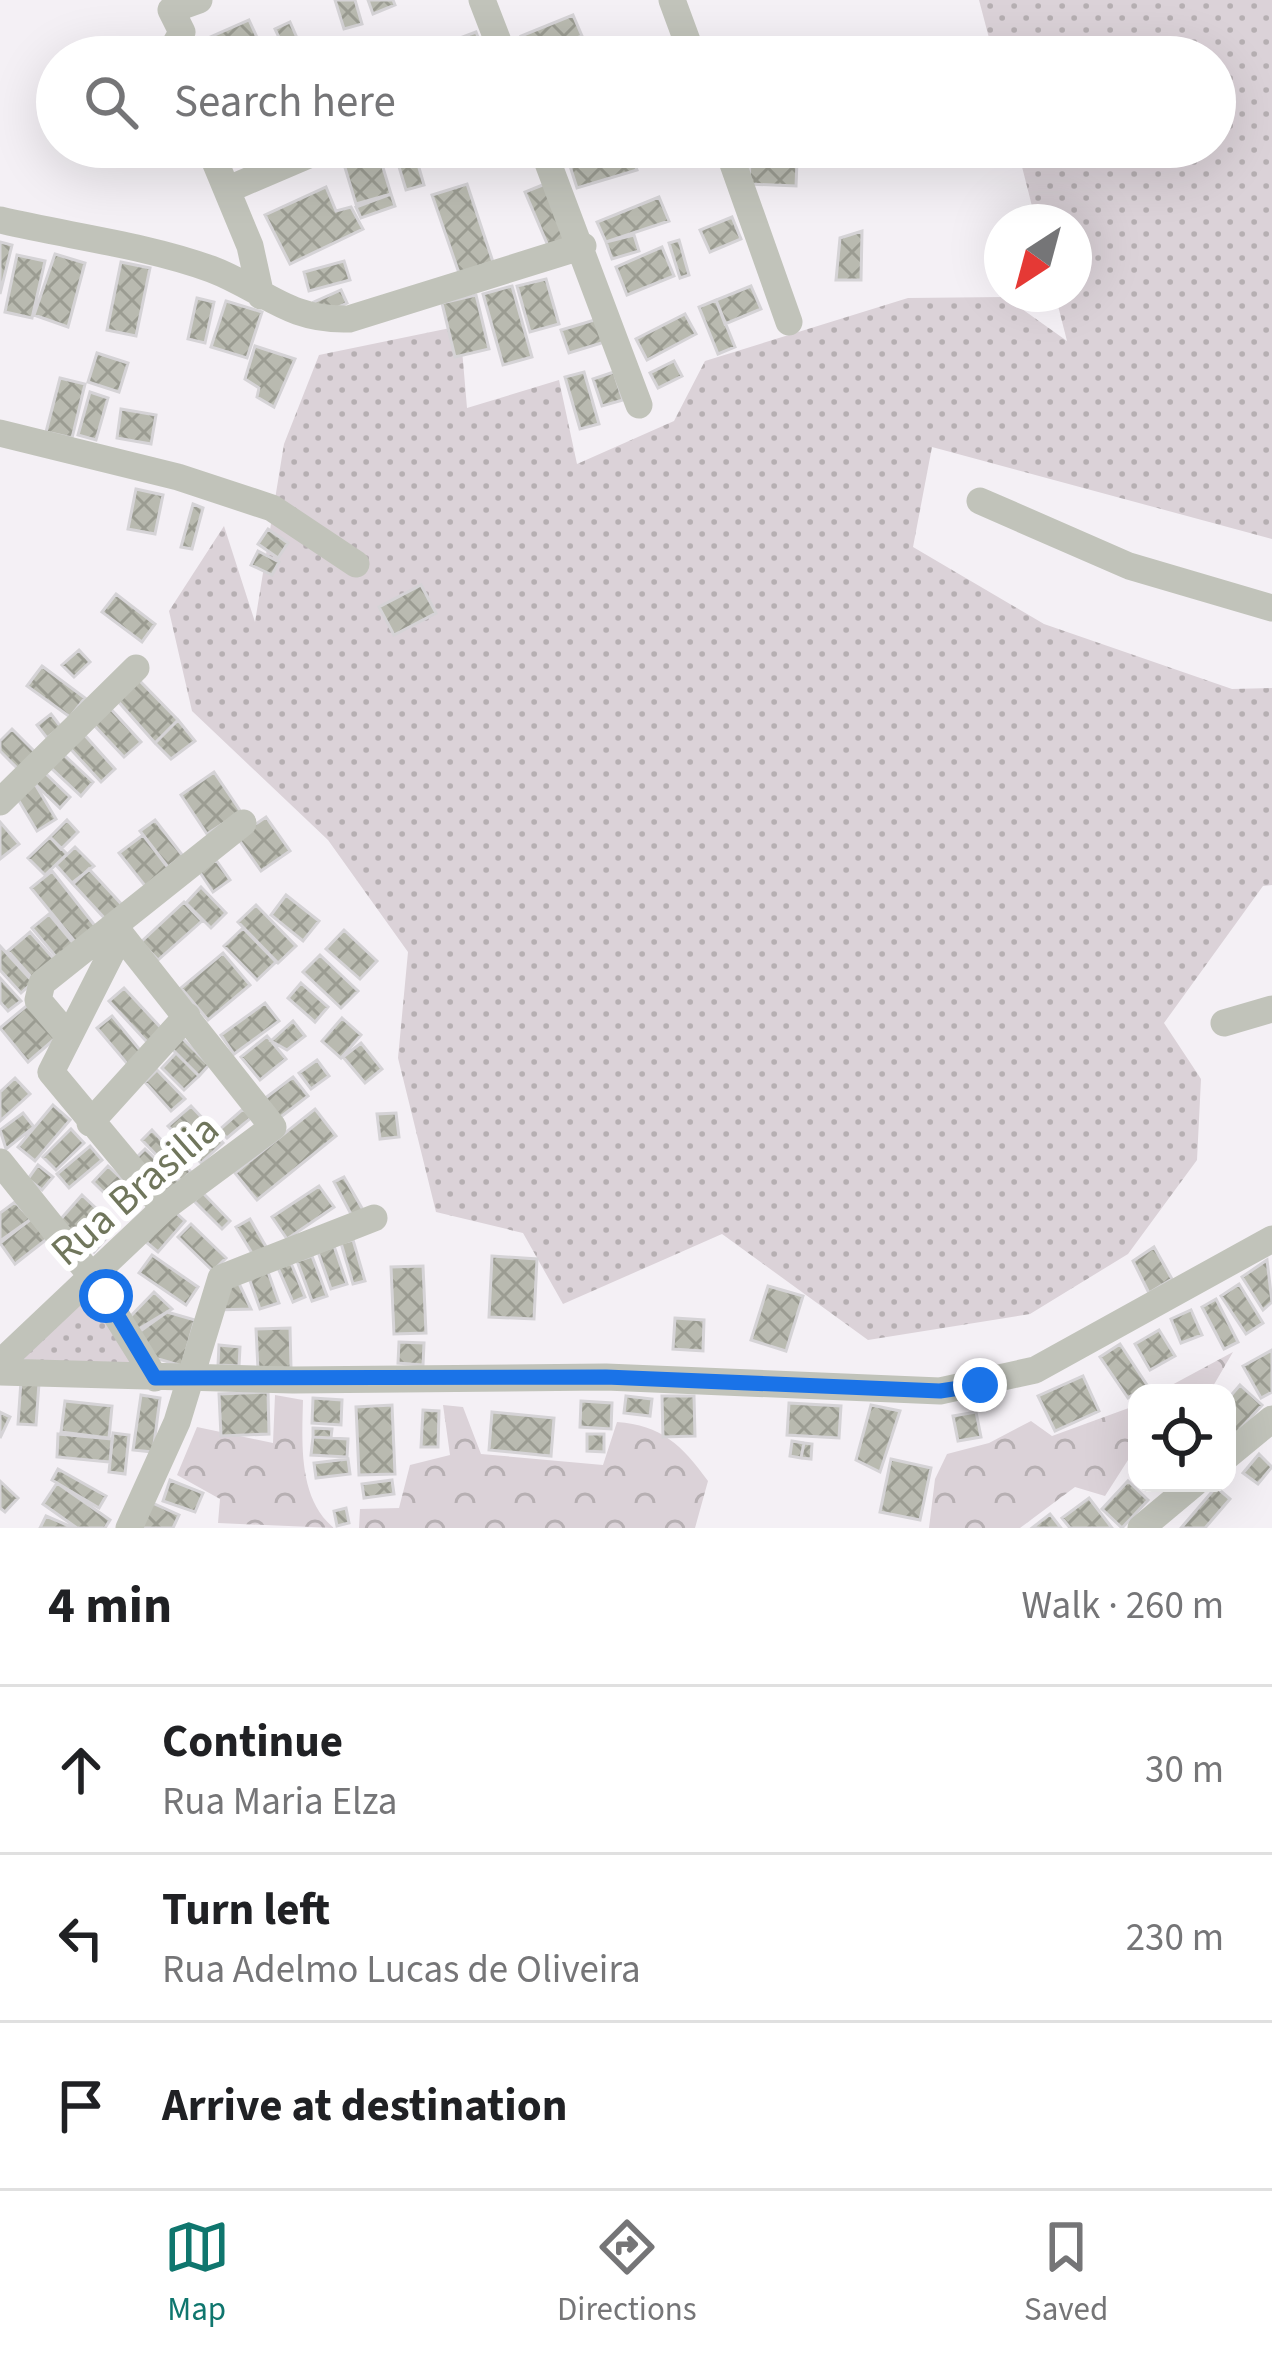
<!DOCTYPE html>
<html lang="en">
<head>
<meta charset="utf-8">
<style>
  :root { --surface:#fff; --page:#f2f2f2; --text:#202124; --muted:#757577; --line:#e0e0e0; --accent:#0f766e }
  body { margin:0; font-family:"Source Sans 3",sans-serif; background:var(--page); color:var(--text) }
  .controls { position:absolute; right:36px; bottom:36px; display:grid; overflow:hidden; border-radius:24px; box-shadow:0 12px 48px #0002 }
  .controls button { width:108px; height:108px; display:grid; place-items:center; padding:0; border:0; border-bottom:3px solid var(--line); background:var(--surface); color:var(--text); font:60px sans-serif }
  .compass { position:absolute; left:984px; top:204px; width:108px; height:108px; border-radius:50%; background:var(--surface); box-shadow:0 12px 48px #0002; rotate:216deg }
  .stop { position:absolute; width:36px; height:36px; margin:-27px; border:9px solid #1a73e8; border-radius:50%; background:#fff }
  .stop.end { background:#1a73e8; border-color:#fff; box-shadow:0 3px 12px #0008 }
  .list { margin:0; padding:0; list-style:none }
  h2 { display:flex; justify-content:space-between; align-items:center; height:156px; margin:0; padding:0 48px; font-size:51px }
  h2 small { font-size:39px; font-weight:400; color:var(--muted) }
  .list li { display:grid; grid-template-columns:78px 1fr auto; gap:36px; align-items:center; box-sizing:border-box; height:168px; padding:0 48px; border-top:3px solid var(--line) }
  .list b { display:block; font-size:45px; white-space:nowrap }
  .list p { margin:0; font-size:39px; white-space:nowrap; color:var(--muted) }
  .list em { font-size:39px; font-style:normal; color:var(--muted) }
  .icon { flex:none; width:66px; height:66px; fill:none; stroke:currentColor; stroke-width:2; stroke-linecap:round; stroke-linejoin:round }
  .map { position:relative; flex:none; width:1272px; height:1528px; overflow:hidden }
  .search { position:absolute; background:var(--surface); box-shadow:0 12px 48px #0002; left:36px; right:36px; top:36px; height:132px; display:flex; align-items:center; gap:30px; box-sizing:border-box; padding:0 42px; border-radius:66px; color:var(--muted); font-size:45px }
  .sheet { height:660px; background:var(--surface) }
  nav { display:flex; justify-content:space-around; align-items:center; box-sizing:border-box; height:168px; border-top:3px solid var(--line); background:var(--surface); font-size:33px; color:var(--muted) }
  nav a { display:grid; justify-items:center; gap:6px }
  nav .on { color:var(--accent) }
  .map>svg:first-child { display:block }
  .forest { fill:url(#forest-crowns) }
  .park { fill:url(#park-dots) }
  .building { fill:url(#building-cross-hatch); stroke:#d5d3d6; stroke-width:3 }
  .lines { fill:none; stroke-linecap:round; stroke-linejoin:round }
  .minor { stroke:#c1c3ba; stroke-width:27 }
  .route { stroke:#1a73e8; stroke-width:15 }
  .labels { text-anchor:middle; stroke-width:12; stroke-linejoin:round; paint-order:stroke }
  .street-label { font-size:42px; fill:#70765c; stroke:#fff }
</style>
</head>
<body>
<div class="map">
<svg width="1272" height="1528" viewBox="0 0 1272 1528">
  <defs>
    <pattern id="forest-crowns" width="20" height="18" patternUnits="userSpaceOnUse" patternTransform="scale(3)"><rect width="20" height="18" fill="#dbd2d8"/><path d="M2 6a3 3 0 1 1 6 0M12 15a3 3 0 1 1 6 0" fill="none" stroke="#b6afb2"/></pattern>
    <pattern id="park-dots" width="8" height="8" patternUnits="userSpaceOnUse" patternTransform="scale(3)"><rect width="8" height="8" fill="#dbd2d8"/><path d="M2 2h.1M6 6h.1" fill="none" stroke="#b6afb2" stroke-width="1.8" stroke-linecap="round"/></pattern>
    <pattern id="building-cross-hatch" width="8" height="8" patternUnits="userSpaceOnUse" patternTransform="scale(3)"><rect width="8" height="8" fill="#b9bab0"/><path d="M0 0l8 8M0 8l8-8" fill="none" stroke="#9b9c92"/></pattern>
  </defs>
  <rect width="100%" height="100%" fill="#f4f0f5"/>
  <path class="forest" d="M 1233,1352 L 1209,1393 L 1157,1393 Z
    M 275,1395 L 303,1400 C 302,1443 298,1499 334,1528 L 218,1523 L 220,1499 L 177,1475 L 197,1427 L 273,1443 Z
    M 443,1405 L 463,1407 L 481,1454 L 603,1465 L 617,1422 C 661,1425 682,1445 708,1481 L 695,1528 L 359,1528 L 360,1509 L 399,1508 L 410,1465 L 450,1455 Z
    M 1137,1405 L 1137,1446 L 1105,1496 L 1075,1487 L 1020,1528 L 929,1528 L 935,1479 L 947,1454 L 989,1443 L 1031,1421 L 1052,1436 Z"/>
  <path class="park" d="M 979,0 L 1272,0 L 1272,539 L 932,447 L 913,547 L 1044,624 L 1232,689 L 1272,688 L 1272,885 L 1263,886 L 1164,1023 L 1201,1079 L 1197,1160 L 1128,1254 L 1030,1314 L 868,1340 L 722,1234 L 563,1304 L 523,1233 L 436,1212 L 398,1058 L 408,952 L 328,840 L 192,711 L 169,611 L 224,526 L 255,622 L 284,444 L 319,355 L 460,326 L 467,408 L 559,380 L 577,464 L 674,421 L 705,361 L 908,298 L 1005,297 L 1067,341 L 1055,294 L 1074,294 L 1074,222 L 1036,222 L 1017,147 L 1215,147 L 1215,57 L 994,57 Z
    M 98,1289 L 152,1375 L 0,1369 Z"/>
  <path class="building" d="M 335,0 L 355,0 L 362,24 L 344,29 Z
    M 368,0 L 393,0 L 395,5 L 373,14 Z
    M 573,15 L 582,36 L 530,57 L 521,36 Z
    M 249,20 L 260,44 L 230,57 L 206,57 L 199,42 Z
    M 290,22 L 305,56 L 302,57 L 288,57 L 275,29 Z
    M 476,32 L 486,57 L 455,57 L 449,42 Z
    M 378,40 L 384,57 L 359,57 L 356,48 Z
    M 242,147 L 294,147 L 248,166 Z
    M 393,147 L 413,147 L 424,185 L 406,190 Z
    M 619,147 L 629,147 L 637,170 L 577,188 L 569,163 Z
    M 378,151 L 391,194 L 356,204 L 343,161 Z
    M 750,159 L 797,161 L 796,186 L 749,184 Z
    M 467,184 L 493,262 L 459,273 L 432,195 Z
    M 545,184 L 569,240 L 549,248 L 525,192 Z
    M 326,187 L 336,211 L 351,207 L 363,229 L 290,264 L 265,215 Z
    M 391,194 L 395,206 L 361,218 L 356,207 Z
    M 659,197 L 669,221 L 606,242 L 597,222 Z
    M 732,217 L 741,239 L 710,252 L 700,230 Z
    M 862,231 L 861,280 L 836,280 L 840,238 Z
    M 634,235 L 639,251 L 612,259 L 606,242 Z
    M 679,240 L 689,275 L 680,278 L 669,243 Z
    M 0,242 L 12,245 L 0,294 Z
    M 662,247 L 674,276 L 627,295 L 616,267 Z
    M 55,254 L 85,263 L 68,327 L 34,315 Z
    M 17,255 L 45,261 L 32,318 L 5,312 Z
    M 344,261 L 350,280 L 309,291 L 304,272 Z
    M 121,262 L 150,268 L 136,336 L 107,330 Z
    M 546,279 L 559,324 L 530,332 L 517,286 Z
    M 512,286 L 532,357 L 503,365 L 483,294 Z
    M 751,286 L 761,309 L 725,324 L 716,300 Z
    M 341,290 L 347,303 L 321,315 L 314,302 Z
    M 476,295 L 489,349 L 455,357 L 442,303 Z
    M 197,298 L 214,302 L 205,343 L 188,339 Z
    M 716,300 L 735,347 L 718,354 L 699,307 Z
    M 226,301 L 262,312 L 247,358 L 211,347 Z
    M 685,314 L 696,334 L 647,360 L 636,339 Z
    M 601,318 L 608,341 L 569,353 L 561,330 Z
    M 255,346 L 295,359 L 274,407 L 257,397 L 259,388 L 245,379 Z
    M 97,353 L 128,363 L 119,392 L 88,382 Z
    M 674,361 L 682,376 L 658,388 L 650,373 Z
    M 584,372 L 599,424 L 580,429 L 565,377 Z
    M 614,372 L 623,400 L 602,406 L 593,379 Z
    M 60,378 L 85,384 L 72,438 L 46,432 Z
    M 90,392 L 108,398 L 96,440 L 78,435 Z
    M 121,409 L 156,415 L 151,444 L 117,438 Z
    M 136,489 L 163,495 L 155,534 L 128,529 Z
    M 193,504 L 203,508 L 192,549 L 181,547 Z
    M 268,529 L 288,543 L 278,558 L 258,544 Z
    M 258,551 L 279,562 L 272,575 L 251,565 Z
    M 421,585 L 436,613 L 394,635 L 379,607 Z
    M 116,594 L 155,624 L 142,642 L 102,612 Z
    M 79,650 L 90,662 L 74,677 L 62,665 Z
    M 42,666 L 85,698 L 70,717 L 27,686 Z
    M 137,678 L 178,720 L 155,743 L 116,699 Z
    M 110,708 L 141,742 L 124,757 L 93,724 Z
    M 51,714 L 61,727 L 47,738 L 37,725 Z
    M 178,720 L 195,741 L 171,759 L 155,743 Z
    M 12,729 L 37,754 L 20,771 L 0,751 L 0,741 Z
    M 81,731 L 115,769 L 101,782 L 66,744 Z
    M 63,754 L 93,782 L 81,796 L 50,767 Z
    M 214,772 L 241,812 L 207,834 L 181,795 Z
    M 45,773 L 70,797 L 60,808 L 35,784 Z
    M 35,784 L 56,819 L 37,831 L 16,796 Z
    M 266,817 L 290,851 L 261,871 L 237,837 Z
    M 67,820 L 78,832 L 61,849 L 50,837 Z
    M 155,820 L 183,856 L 168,867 L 140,831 Z
    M 0,822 L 19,844 L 0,859 Z
    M 143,835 L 169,869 L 146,887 L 119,853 Z
    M 50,837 L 67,854 L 45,875 L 28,858 Z
    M 75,847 L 94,866 L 72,883 L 56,865 Z
    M 216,860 L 230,880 L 213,892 L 199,871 Z
    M 89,869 L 125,908 L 109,923 L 73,884 Z
    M 52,871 L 96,927 L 76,943 L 31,888 Z
    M 201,887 L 226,913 L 211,928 L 186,903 Z
    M 286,895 L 319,921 L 303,941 L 271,915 Z
    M 184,902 L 202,921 L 158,960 L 141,942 Z
    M 256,905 L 296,946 L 278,963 L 238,922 Z
    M 49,914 L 74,944 L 57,958 L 32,928 Z
    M 243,928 L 276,962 L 257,980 L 224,946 Z
    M 344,930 L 377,961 L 360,979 L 326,949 Z
    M 30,932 L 54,959 L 32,978 L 8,951 Z
    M 0,946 L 33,982 L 21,993 L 0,970 Z
    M 223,953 L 250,985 L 208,1020 L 181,988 Z
    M 320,955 L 358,991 L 341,1008 L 303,972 Z
    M 0,978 L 21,1001 L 8,1011 L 0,1002 Z
    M 301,983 L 328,1007 L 315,1022 L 288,998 Z
    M 124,988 L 162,1029 L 148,1043 L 109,1001 Z
    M 30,1003 L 58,1036 L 28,1062 L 0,1028 Z
    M 265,1003 L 279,1021 L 234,1054 L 221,1035 Z
    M 112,1016 L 144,1055 L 130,1067 L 97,1028 Z
    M 342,1018 L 361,1035 L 341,1058 L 322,1041 Z
    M 293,1021 L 305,1036 L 287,1050 L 271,1041 Z
    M 267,1036 L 286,1059 L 260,1080 L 241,1057 Z
    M 181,1037 L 209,1065 L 199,1076 L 171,1048 Z
    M 361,1043 L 382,1069 L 365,1083 L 343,1057 Z
    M 176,1053 L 199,1076 L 184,1090 L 162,1068 Z
    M 317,1060 L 329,1076 L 311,1089 L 299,1073 Z
    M 157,1070 L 185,1099 L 171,1111 L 145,1082 Z
    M 293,1077 L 308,1096 L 278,1119 L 264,1099 Z
    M 15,1078 L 30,1094 L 0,1121 L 0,1092 Z
    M 53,1105 L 70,1120 L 35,1161 L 18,1147 Z
    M 191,1106 L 205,1121 L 183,1141 L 168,1126 Z
    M 243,1109 L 252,1117 L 227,1138 L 219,1130 Z
    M 315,1109 L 336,1136 L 257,1200 L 235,1173 Z
    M 23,1113 L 34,1127 L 6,1149 L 0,1130 Z
    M 396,1113 L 399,1137 L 380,1139 L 377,1114 Z
    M 208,1126 L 223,1143 L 201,1163 L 185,1146 Z
    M 71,1129 L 84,1143 L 56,1170 L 43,1157 Z
    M 152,1130 L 191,1172 L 181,1181 L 142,1140 Z
    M 90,1146 L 102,1160 L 69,1188 L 57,1174 Z
    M 145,1149 L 182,1184 L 171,1196 L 134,1160 Z
    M 38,1165 L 53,1177 L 42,1190 L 28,1179 Z
    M 108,1166 L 142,1198 L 127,1215 L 93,1182 Z
    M 344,1177 L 363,1210 L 352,1216 L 334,1182 Z
    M 319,1186 L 334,1207 L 287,1239 L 272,1217 Z
    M 203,1193 L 230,1221 L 222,1229 L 194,1201 Z
    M 82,1195 L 116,1227 L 94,1252 L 60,1220 Z
    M 15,1202 L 31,1219 L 0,1241 L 0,1213 Z
    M 174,1211 L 185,1221 L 158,1252 L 146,1242 Z
    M 31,1219 L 47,1239 L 15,1264 L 0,1243 Z
    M 250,1219 L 268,1250 L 255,1258 L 236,1227 Z
    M 191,1224 L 226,1258 L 213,1271 L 178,1237 Z
    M 353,1240 L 365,1281 L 353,1284 L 341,1243 Z
    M 334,1246 L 347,1284 L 331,1289 L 318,1252 Z
    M 1154,1247 L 1172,1279 L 1149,1293 L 1133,1261 Z
    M 152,1255 L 198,1287 L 186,1305 L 139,1273 Z
    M 312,1256 L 327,1296 L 312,1301 L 297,1261 Z
    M 492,1256 L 537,1259 L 534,1319 L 489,1317 Z
    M 1267,1260 L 1272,1302 L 1263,1310 L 1242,1277 Z
    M 291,1263 L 305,1297 L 293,1302 L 278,1268 Z
    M 423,1266 L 426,1333 L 394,1334 L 391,1267 Z
    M 268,1272 L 279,1303 L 260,1309 L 249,1278 Z
    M 236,1277 L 251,1309 L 216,1310 Z
    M 1239,1284 L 1263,1323 L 1246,1334 L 1221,1296 Z
    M 768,1286 L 803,1296 L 786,1351 L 751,1340 Z
    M 154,1292 L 172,1309 L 137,1330 L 129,1318 Z
    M 1216,1299 L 1238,1342 L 1224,1349 L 1202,1307 Z
    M 1191,1310 L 1202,1335 L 1181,1343 L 1171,1319 Z
    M 167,1312 L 195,1320 L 182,1366 L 155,1358 L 139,1332 Z
    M 675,1318 L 704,1320 L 703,1351 L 673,1349 Z
    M 290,1328 L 291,1368 L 258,1369 L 256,1329 Z
    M 1159,1330 L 1175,1356 L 1150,1370 L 1135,1344 Z
    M 399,1342 L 424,1343 L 423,1365 L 398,1363 Z
    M 1120,1344 L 1147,1385 L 1128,1398 L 1100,1357 Z
    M 219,1345 L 240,1347 L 239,1366 L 218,1365 Z
    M 1272,1350 L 1272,1392 L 1261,1398 L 1243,1366 Z
    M 1083,1376 L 1099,1411 L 1055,1431 L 1038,1396 Z
    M 21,1381 L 39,1383 L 36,1425 L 18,1424 Z
    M 1240,1385 L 1262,1405 L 1233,1437 L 1227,1431 L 1227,1400 Z
    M 268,1392 L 269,1434 L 221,1436 L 219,1394 Z
    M 141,1395 L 160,1398 L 153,1452 L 133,1450 Z
    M 626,1396 L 652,1399 L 650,1416 L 624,1413 Z
    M 662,1396 L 694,1396 L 695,1436 L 663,1437 Z
    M 313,1398 L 342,1400 L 341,1425 L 312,1423 Z
    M 65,1401 L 112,1406 L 109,1438 L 61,1432 Z
    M 581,1401 L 612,1403 L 611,1429 L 580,1427 Z
    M 789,1403 L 841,1406 L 839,1438 L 787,1435 Z
    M 392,1405 L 395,1474 L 359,1475 L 356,1407 Z
    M 871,1405 L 900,1411 L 880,1472 L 856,1460 Z
    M 423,1410 L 439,1411 L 438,1447 L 421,1447 Z
    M 0,1412 L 10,1417 L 0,1438 Z
    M 492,1412 L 554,1418 L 551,1456 L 489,1450 Z
    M 976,1412 L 981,1437 L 958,1441 L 953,1416 Z
    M 313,1428 L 332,1429 L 331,1438 L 313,1437 Z
    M 113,1433 L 129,1435 L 125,1474 L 109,1472 Z
    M 58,1434 L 112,1439 L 110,1462 L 57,1457 Z
    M 587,1434 L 604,1434 L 604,1452 L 587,1451 Z
    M 313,1437 L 348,1439 L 347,1457 L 311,1455 Z
    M 792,1441 L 804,1443 L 801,1458 L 790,1456 Z
    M 804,1443 L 812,1444 L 811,1459 L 801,1458 Z
    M 1259,1454 L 1272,1467 L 1258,1484 L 1243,1473 Z
    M 348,1459 L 350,1474 L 316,1478 L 314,1463 Z
    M 891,1459 L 931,1468 L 920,1520 L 880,1512 Z
    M 58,1469 L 106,1496 L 99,1508 L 52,1480 Z
    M 170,1480 L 203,1493 L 195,1512 L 163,1501 Z
    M 392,1480 L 394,1494 L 364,1498 L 362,1484 Z
    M 0,1481 L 18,1498 L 5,1512 L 0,1508 Z
    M 1128,1481 L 1148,1500 L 1122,1528 L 1102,1509 Z
    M 57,1483 L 110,1520 L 105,1528 L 77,1528 L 43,1504 Z
    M 1216,1487 L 1230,1499 L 1205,1528 L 1181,1528 Z
    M 1089,1498 L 1112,1528 L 1070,1528 L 1062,1518 Z
    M 148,1501 L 179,1515 L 173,1528 L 135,1528 Z
    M 346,1508 L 349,1523 L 337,1526 L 334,1511 Z
    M 1050,1514 L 1061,1528 L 1032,1528 Z
    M 46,1516 L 74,1528 L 40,1528 Z"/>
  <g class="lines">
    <path class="minor" d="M 482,0 L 504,57
      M 672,0 L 693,57
      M 168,57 L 182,32 L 171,10 L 199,0
      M 209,147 L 250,246 L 261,296
      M 542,147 L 639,405
      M 727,147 L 789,322
      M 885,147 L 998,150
      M 229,189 L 327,147
      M 0,220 C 68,236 145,245 211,269 C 264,289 287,321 349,319 L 583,246
      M 0,433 L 178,477 L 272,508 L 356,564
      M 980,501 L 1129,566 L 1272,608
      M 0,802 L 136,668
      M 121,934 L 51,1072 L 164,1208
      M 1224,1023 L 1272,1009
      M 66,1033 L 38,1000 L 42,983 L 243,823
      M 90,1123 L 187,1016
      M 0,1162 L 93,1278 L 155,1378
      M 0,1363 L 164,1208 L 273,1127 L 114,926
      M 0,1372 L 293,1380 L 606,1377 L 940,1391 L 1035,1370 L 1272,1239
      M 1227,1456 L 1272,1419
      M 129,1528 L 177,1422 L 221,1278 L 374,1218
      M 1141,1528 L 1195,1483"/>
  </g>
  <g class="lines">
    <path class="route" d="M 106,1296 L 155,1378 L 606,1377 L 940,1391 L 980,1385"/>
  </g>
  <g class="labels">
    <g class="street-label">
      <text transform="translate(134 1189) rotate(-41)" y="15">Rua Brasilia</text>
    </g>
  </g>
</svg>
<div class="controls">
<button><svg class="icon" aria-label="locate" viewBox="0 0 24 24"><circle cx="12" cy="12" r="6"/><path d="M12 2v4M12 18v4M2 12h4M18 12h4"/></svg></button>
</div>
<svg class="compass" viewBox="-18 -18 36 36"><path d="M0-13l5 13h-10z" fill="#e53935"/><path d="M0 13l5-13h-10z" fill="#757577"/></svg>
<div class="stop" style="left:106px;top:1296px"></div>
<div class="stop end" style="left:980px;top:1385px"></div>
<div class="search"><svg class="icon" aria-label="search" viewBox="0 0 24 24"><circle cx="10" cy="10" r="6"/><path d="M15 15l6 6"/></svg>Search here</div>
</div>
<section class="sheet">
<h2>4 min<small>Walk · 260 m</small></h2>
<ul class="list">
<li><svg class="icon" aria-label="ahead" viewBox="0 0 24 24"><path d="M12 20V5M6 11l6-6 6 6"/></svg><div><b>Continue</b><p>Rua Maria Elza</p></div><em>30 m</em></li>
<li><svg class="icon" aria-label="left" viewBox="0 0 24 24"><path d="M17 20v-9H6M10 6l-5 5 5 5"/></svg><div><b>Turn left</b><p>Rua Adelmo Lucas de Oliveira</p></div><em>230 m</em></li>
<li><svg class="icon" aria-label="arrive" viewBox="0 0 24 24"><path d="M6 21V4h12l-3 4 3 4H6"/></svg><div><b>Arrive at destination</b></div></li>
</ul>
</section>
<nav>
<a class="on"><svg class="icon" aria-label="map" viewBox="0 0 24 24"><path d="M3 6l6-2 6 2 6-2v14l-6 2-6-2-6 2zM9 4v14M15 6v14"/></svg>Map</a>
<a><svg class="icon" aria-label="directions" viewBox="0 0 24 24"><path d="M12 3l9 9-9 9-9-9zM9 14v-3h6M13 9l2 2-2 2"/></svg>Directions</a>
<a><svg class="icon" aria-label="saved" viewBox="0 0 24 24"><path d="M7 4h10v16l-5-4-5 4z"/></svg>Saved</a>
</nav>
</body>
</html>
